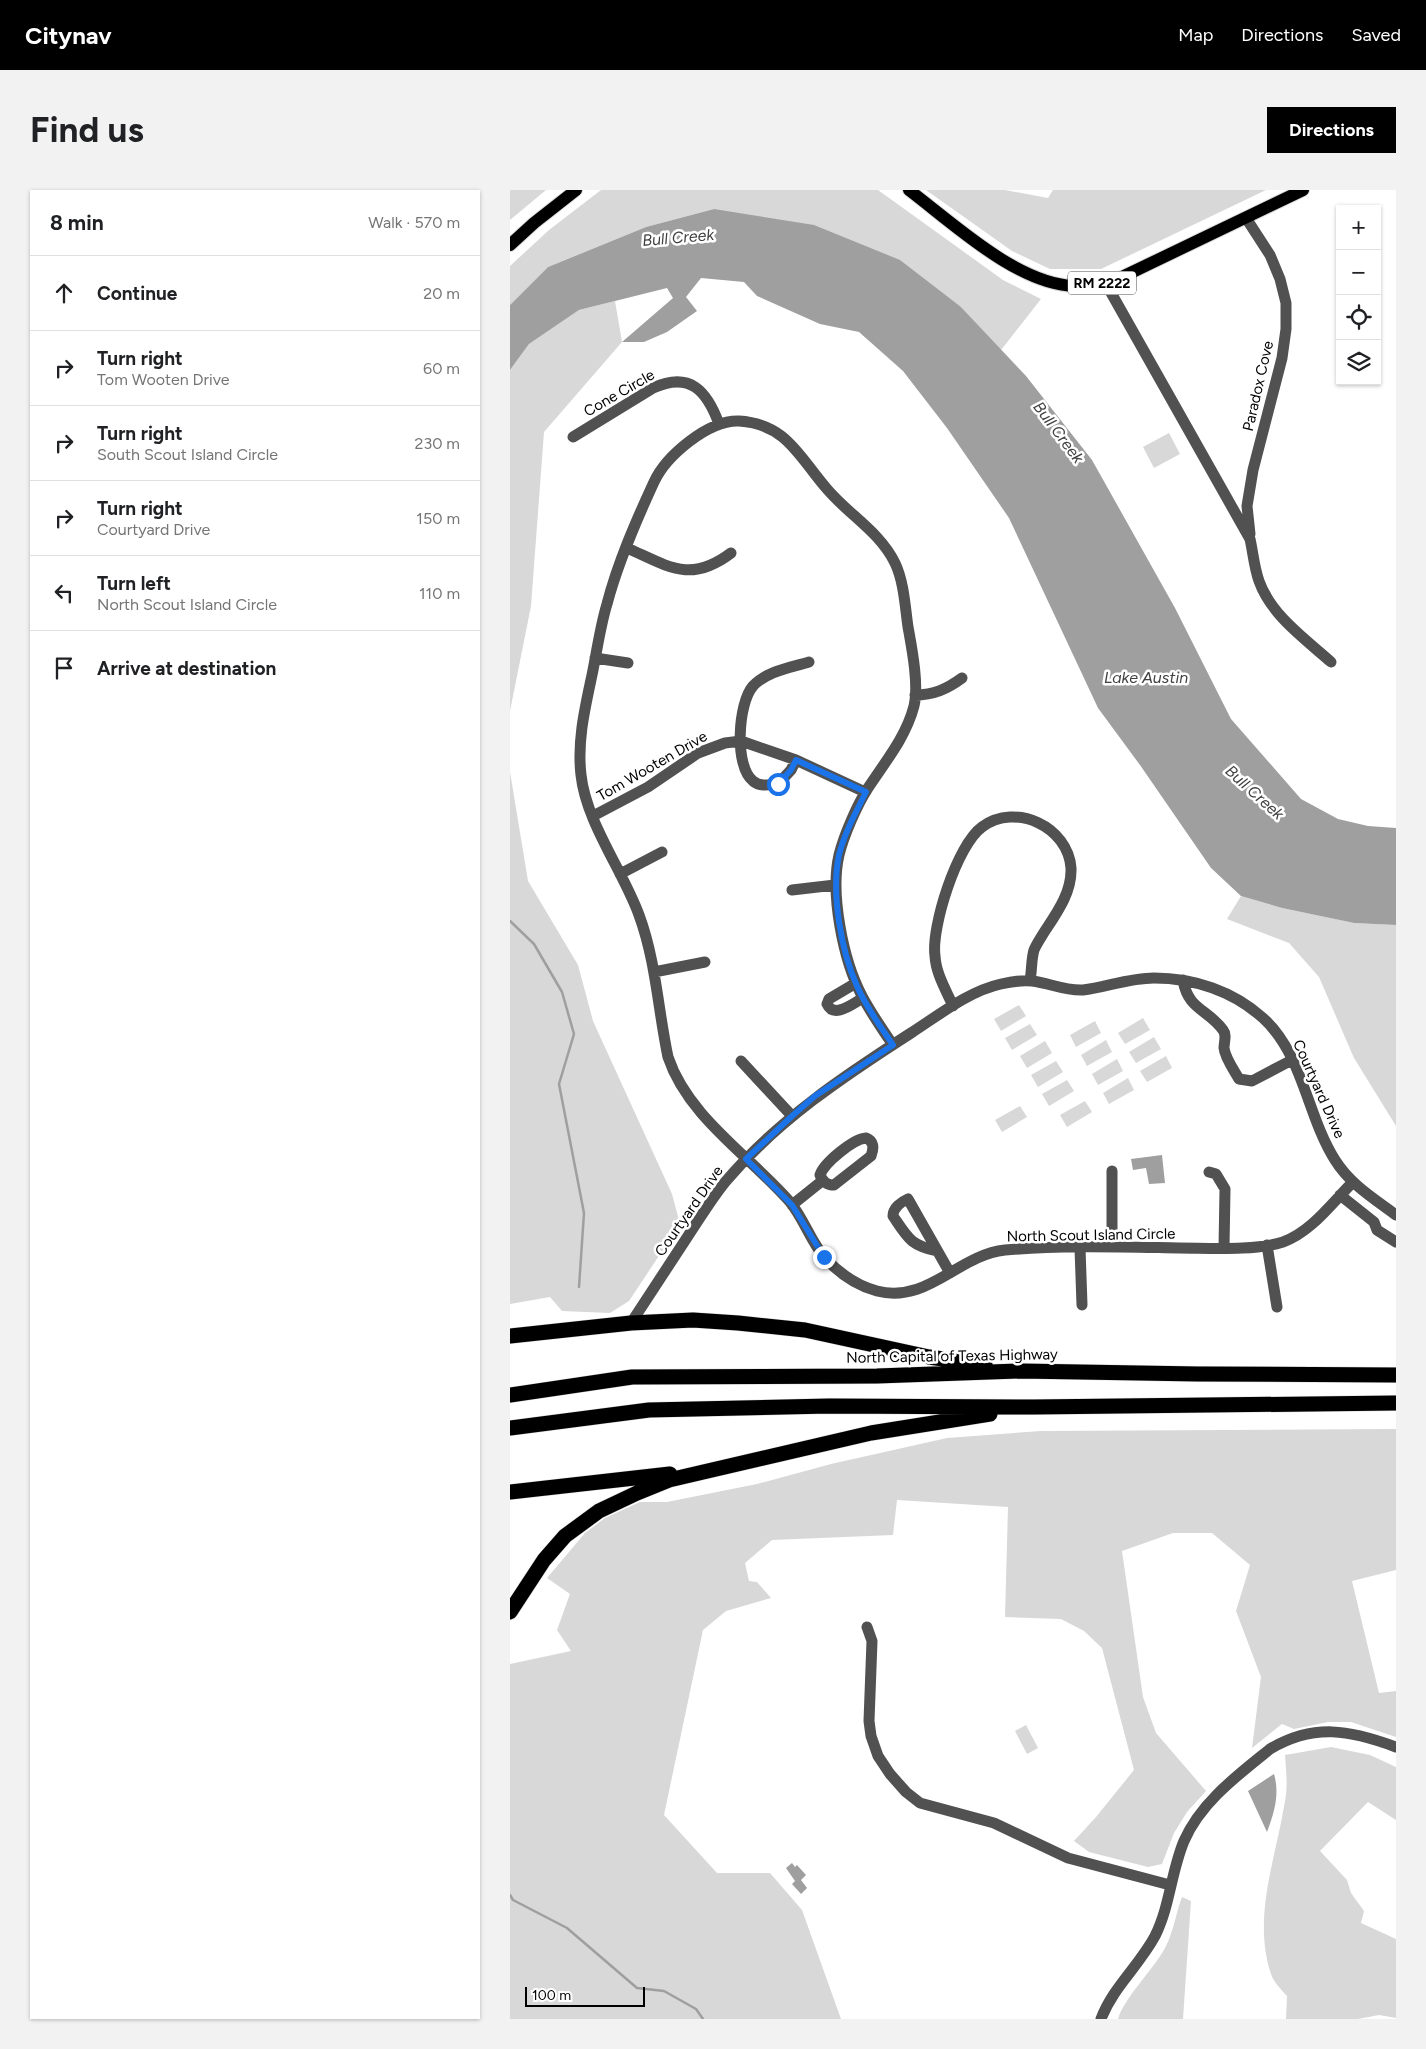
<!DOCTYPE html>
<html lang="en">
<head>
<meta charset="utf-8">
<style>
  :root { --surface:#fff; --page:#f2f2f2; --text:#202124; --muted:#757577; --line:#e0e0e0; --accent:#000 }
  body { margin:0; font-family:Figtree,sans-serif; background:var(--page); color:var(--text) }
  .controls { position:absolute; right:15px; top:15px; display:grid; overflow:hidden; border-radius:0px; box-shadow:0 1px 4px #0004 }
  .controls button { width:45px; height:45px; display:grid; place-items:center; padding:0; border:0; border-bottom:1px solid var(--line); background:var(--surface); color:var(--text); font:25px sans-serif }
  .scale { position:absolute; left:15px; bottom:12px; width:120px; box-sizing:border-box; padding-left:5px; border:2px solid #000; border-top:0; font-size:14px; line-height:18px; white-space:nowrap; color:#000; -webkit-text-stroke:4px #fff; paint-order:stroke }
  .stop { position:absolute; width:15px; height:15px; margin:-11px; border:4px solid #1a73e8; border-radius:50%; background:#fff }
  .stop.end { background:#1a73e8; border-color:#fff; box-shadow:0 1px 5px #0008 }
  .list { margin:0; padding:0; list-style:none }
  h2 { display:flex; justify-content:space-between; align-items:center; height:65px; margin:0; padding:0 20px; font-size:21px }
  h2 small { font-size:16px; font-weight:400; color:var(--muted) }
  .list li { display:grid; grid-template-columns:32px 1fr auto; gap:15px; align-items:center; box-sizing:border-box; height:75px; padding:0 20px; border-top:1px solid var(--line) }
  .list b { display:block; font-size:19px; white-space:nowrap }
  .list p { margin:0; font-size:16px; white-space:nowrap; color:var(--muted) }
  .list em { font-size:16px; font-style:normal; color:var(--muted) }
  .icon { flex:none; width:28px; height:28px; fill:none; stroke:currentColor; stroke-width:2; stroke-linecap:round; stroke-linejoin:round }
  .map { position:relative; flex:none; width:886px; height:1829px; overflow:hidden; border-radius:0px }
  header { display:flex; align-items:center; gap:30px; box-sizing:border-box; height:70px; padding:0 25px; background:var(--accent); color:#fff }
  header strong { font-size:24px }
  nav { display:flex; gap:28px; margin-inline-start:auto; font-size:18px }
  .intro { display:flex; align-items:center; justify-content:space-between; box-sizing:border-box; height:120px; padding:0 30px }
  h1 { margin:0; font-size:35px }
  .button { padding:12px 22px; border-radius:0px; background:var(--accent); color:#fff; font-size:18px; font-weight:700 }
  main { display:flex; gap:30px; padding:0 30px }
  aside { flex:1; background:var(--surface); border-radius:0px; box-shadow:0 1px 4px #0004 }
  .map>svg:first-child { display:block }
  .green { fill:#d8d8d8 }
  .water { fill:#9f9f9f }
  .lines { fill:none; stroke-linecap:round; stroke-linejoin:round }
  .stream { stroke:#9f9f9f; stroke-width:2.5 }
  .major-casing { stroke:#dbdbdb; stroke-width:14 }
  .highway-casing { stroke:#dbdbdb; stroke-width:16 }
  .minor { stroke:#515151; stroke-width:11 }
  .major { stroke:#000; stroke-width:12 }
  .highway { stroke:#000; stroke-width:15 }
  .route { stroke:#1a73e8; stroke-width:6 }
  .labels { text-anchor:middle; stroke-width:5; stroke-linejoin:round; paint-order:stroke }
  .shield { fill:#fff; stroke:#4c4c4c; stroke-width:1 }
  .shield-label { font-size:14px; font-weight:bold; fill:#000 }
  .street-label { font-size:15px; fill:#000; stroke:#fff }
  .water-label { font-size:16px; font-style:italic; fill:#404040; stroke:#fff }
</style>
</head>
<body>
<header>
<strong>Citynav</strong>
<nav><a>Map</a><a>Directions</a><a>Saved</a></nav>
</header>
<div class="intro"><h1>Find us</h1><a class="button">Directions</a></div>
<main>
<aside>
<h2>8 min<small>Walk · 570 m</small></h2>
<ul class="list">
<li><svg class="icon" aria-label="ahead" viewBox="0 0 24 24"><path d="M12 20V5M6 11l6-6 6 6"/></svg><div><b>Continue</b></div><em>20 m</em></li>
<li><svg class="icon" aria-label="right" viewBox="0 0 24 24"><path d="M7 20v-9h11M14 6l5 5-5 5"/></svg><div><b>Turn right</b><p>Tom Wooten Drive</p></div><em>60 m</em></li>
<li><svg class="icon" aria-label="right" viewBox="0 0 24 24"><path d="M7 20v-9h11M14 6l5 5-5 5"/></svg><div><b>Turn right</b><p>South Scout Island Circle</p></div><em>230 m</em></li>
<li><svg class="icon" aria-label="right" viewBox="0 0 24 24"><path d="M7 20v-9h11M14 6l5 5-5 5"/></svg><div><b>Turn right</b><p>Courtyard Drive</p></div><em>150 m</em></li>
<li><svg class="icon" aria-label="left" viewBox="0 0 24 24"><path d="M17 20v-9H6M10 6l-5 5 5 5"/></svg><div><b>Turn left</b><p>North Scout Island Circle</p></div><em>110 m</em></li>
<li><svg class="icon" aria-label="arrive" viewBox="0 0 24 24"><path d="M6 21V4h12l-3 4 3 4H6"/></svg><div><b>Arrive at destination</b></div></li>
</ul>
</aside>
<div class="map">
<svg width="886" height="1829" viewBox="0 0 886 1829">
  <rect width="100%" height="100%" fill="#fff"/>
  <path class="green" d="M 0,0 L 36,0 L 0,30 Z
    M 91,0 L 368,0 L 493,90 L 531,109 L 491,160 L 451,117 L 204,19 L 136,37 L 38,77 L 0,115 L 0,76 L 39,40 Z
    M 416,0 L 495,0 L 538,8 L 543,0 L 756,0 L 591,79 L 540,79 L 502,61 Z
    M 105,111 L 112,152 L 34,242 L 21,416 L 0,521 L 0,180 L 19,154 L 69,120 Z
    M 659,243 L 670,264 L 644,278 L 633,257 Z
    M 0,582 L 18,691 L 68,775 L 83,831 L 162,1004 L 170,1034 L 119,1111 L 100,1123 L 52,1121 L 40,1107 L 0,1114 Z
    M 731,706 L 772,718 L 844,733 L 886,735 L 886,936 L 844,868 L 809,787 L 779,753 L 717,729 Z
    M 509,815 L 516,826 L 491,841 L 484,829 Z
    M 633,828 L 640,840 L 615,854 L 608,843 Z
    M 585,831 L 591,843 L 566,857 L 560,845 Z
    M 520,834 L 527,845 L 502,860 L 495,848 Z
    M 644,847 L 651,859 L 626,873 L 619,862 Z
    M 596,850 L 602,862 L 577,876 L 571,865 Z
    M 535,851 L 542,863 L 517,878 L 510,866 Z
    M 656,866 L 662,878 L 637,892 L 630,881 Z
    M 607,869 L 613,881 L 588,895 L 582,884 Z
    M 546,871 L 553,882 L 528,897 L 521,885 Z
    M 618,888 L 624,900 L 599,914 L 593,903 Z
    M 557,890 L 564,901 L 539,916 L 532,904 Z
    M 575,911 L 582,922 L 557,937 L 550,925 Z
    M 510,916 L 517,927 L 492,942 L 485,930 Z
    M 886,1239 L 886,1380 L 842,1391 L 869,1503 L 886,1501 L 886,1547 L 841,1532 L 818,1532 L 784,1539 L 772,1534 L 742,1558 L 751,1487 L 726,1421 L 740,1375 L 702,1343 L 663,1343 L 612,1361 L 633,1507 L 646,1543 L 696,1601 L 677,1622 L 664,1643 L 652,1674 L 638,1677 L 579,1662 L 564,1651 L 586,1627 L 624,1580 L 592,1458 L 574,1441 L 551,1429 L 495,1427 L 498,1317 L 387,1310 L 383,1345 L 262,1350 L 235,1373 L 239,1391 L 247,1392 L 261,1408 L 216,1421 L 193,1440 L 154,1625 L 207,1683 L 260,1683 L 292,1720 L 331,1829 L 0,1829 L 0,1474 L 61,1461 L 47,1440 L 60,1404 L 37,1388 L 75,1343 L 95,1328 L 130,1312 L 157,1312 L 247,1294 L 321,1274 L 437,1248 L 531,1241 Z
    M 516,1535 L 528,1558 L 517,1564 L 505,1541 Z
    M 821,1557 L 860,1565 L 886,1577 L 886,1630 L 858,1612 L 810,1661 L 837,1690 L 841,1703 L 854,1721 L 851,1733 L 886,1749 L 886,1828 L 869,1825 L 848,1829 L 776,1829 L 777,1806 C 771,1799 764,1793 761,1784 C 742,1727 766,1668 775,1611 C 778,1597 776,1580 775,1565 Z
    M 672,1707 L 681,1711 L 673,1829 L 608,1829 C 614,1808 643,1780 655,1758 C 663,1743 666,1723 672,1707 Z"/>
  <path class="water" d="M 204,19 L 304,35 L 390,70 L 451,117 L 516,186 L 582,270 L 665,418 L 721,529 L 791,609 L 828,629 L 858,636 L 886,638 L 886,735 L 844,733 L 772,718 L 731,706 L 701,678 L 630,575 L 588,518 L 499,328 L 437,238 L 393,181 L 349,142 L 310,134 L 247,106 L 234,92 L 191,88 L 176,107 L 187,121 L 157,142 L 134,152 L 112,152 L 163,108 L 157,98 L 69,120 L 19,154 L 0,180 L 0,115 L 38,77 L 136,37 Z
    M 652,965 L 655,993 L 639,994 L 636,978 L 623,980 L 621,969 Z
    M 764,1584 C 770,1605 764,1623 757,1642 L 738,1601 Z
    M 282,1673 L 285,1677 L 287,1675 L 296,1685 L 291,1690 L 297,1698 L 291,1704 L 282,1694 L 285,1691 L 276,1678 Z"/>
  <g class="lines">
    <path class="stream" d="M 0,731 L 24,754 L 52,802 L 64,844 L 49,894 L 74,1023 L 69,1097
      M 0,1705 L 3,1710 L 57,1738 L 127,1798 L 154,1801 L 186,1819 L 193,1829"/>
    <defs>
      <path id="major" d="M 399,0 C 444,34 506,93 563,96 C 580,97 596,92 612,87 L 793,0
        M 0,55 L 24,33 L 66,0"/>
      <path id="highway" d="M 0,1146 L 121,1133 L 183,1130 L 228,1133 L 295,1140 L 419,1167 L 475,1175
        M 0,1205 L 122,1187 L 367,1186 L 511,1181 L 688,1184 L 886,1185
        M 0,1238 L 139,1220 L 319,1216 L 524,1217 L 886,1213
        M 0,1302 L 160,1284
        M 0,1422 L 34,1370 L 55,1346 L 89,1321 L 127,1303 L 159,1290 L 361,1243 L 480,1224"/>
    </defs>
    <use href="#major" class="major-casing"/>
    <use href="#highway" class="highway-casing"/>
    <path class="minor" d="M 736,28 L 760,65 L 770,89 L 776,113 L 776,139 L 772,168 L 743,280 L 737,316 L 740,344
      M 595,92 L 740,349 C 743,362 744,377 749,391 C 761,425 794,448 821,472
      M 63,247 L 143,198 C 180,181 197,201 209,234
      M 117,358 C 158,376 180,394 221,363
      M 85,468 L 118,473
      M 405,505 C 424,505 437,499 452,488
      M 286,570 L 281,580 L 268,594 C 259,595 250,597 243,591 C 224,576 228,513 243,496 C 257,481 279,478 299,472
      M 83,626 L 138,597 L 188,563 L 215,553 L 231,551 L 286,570 L 355,602
      M 110,684 L 152,662
      M 282,700 L 325,695
      M 144,782 L 195,772
      M 673,790 C 678,820 698,819 713,840 C 717,845 714,852 714,858 C 715,868 724,880 729,889 L 742,891 L 782,870
      M 346,793 L 319,809 L 317,814 C 324,829 342,814 353,808
      M 443,816 C 436,800 426,784 425,766 C 421,737 447,655 472,637 C 506,612 558,637 561,678 C 562,703 546,724 533,744 C 530,749 526,755 524,760 C 521,770 522,781 520,790
      M 383,855 C 372,839 361,823 352,806 C 333,770 320,704 329,665 C 334,645 347,615 358,598 C 375,572 396,547 404,516 C 409,495 402,459 398,437 C 395,416 394,392 385,373 C 370,342 339,325 317,299 C 289,267 277,234 229,231 C 198,230 156,266 144,292 C 126,331 108,372 97,414 C 90,437 87,461 82,485 C 75,518 67,551 71,585 C 76,632 113,681 129,725 C 146,771 148,820 158,867 C 178,927 240,966 280,1012 C 294,1029 301,1052 315,1068 C 329,1083 348,1096 367,1101 C 418,1114 448,1065 495,1060 C 552,1055 612,1057 669,1058 C 699,1058 745,1061 773,1052 C 801,1042 821,1014 842,993
      M 231,871 L 282,926
      M 356,948 C 364,951 364,958 361,966 L 324,995 C 317,995 313,992 310,985 C 314,973 343,949 356,948 Z
      M 602,981 L 602,1057
      M 699,982 L 706,984 L 715,999 L 714,1058
      M 830,1005 L 864,1032 L 867,1040 L 886,1052
      M 282,1015 L 312,991
      M 757,1055 L 767,1117
      M 570,1058 L 572,1115
      M 427,1061 C 400,1055 398,1048 383,1026 C 383,1018 391,1012 398,1009 L 440,1083
      M 121,1133 C 140,1104 159,1075 178,1046 C 190,1028 202,1008 216,991 C 268,930 334,886 401,843 C 429,825 459,801 491,794 C 500,792 513,790 522,791 C 539,793 555,801 573,800 C 596,797 620,788 644,788 C 684,788 723,801 753,828 C 793,864 797,926 825,970 C 840,994 863,1008 886,1025
      M 357,1437 L 362,1451 L 359,1531 L 361,1546 L 368,1566 L 380,1584 L 396,1602 L 410,1613 L 484,1633 L 558,1668 L 660,1695
      M 591,1829 C 603,1797 629,1776 645,1746 C 660,1716 661,1682 674,1651 C 691,1612 728,1585 760,1559 C 804,1533 840,1540 886,1557"/>
    <use href="#major" class="major"/>
    <use href="#highway" class="highway"/>
  </g>
  <g class="lines">
    <path class="route" d="M 268,594 L 281,580 L 286,570 L 356,602 C 346,622 334,644 329,665 C 321,703 331,761 347,796 C 356,817 370,836 383,855 L 305,906 L 282,926 L 236,969 L 282,1015 L 314,1067"/>
  </g>
  <g class="labels">
    <rect class="shield" x="558" y="81.5" width="68" height="23" rx="4"/>
    <g class="shield-label">
      <text x="592" y="98">RM 2222</text>
    </g>
    <g class="street-label">
      <text transform="translate(748 196) rotate(-77)" y="5">Paradox Cove</text>
      <text transform="translate(109 203) rotate(-30)" y="5">Cone Circle</text>
      <text transform="translate(142 576) rotate(-30)" y="5">Tom Wooten Drive</text>
      <text transform="translate(809 899) rotate(66)" y="5">Courtyard Drive</text>
      <text transform="translate(179 1021) rotate(-55)" y="5">Courtyard Drive</text>
      <text transform="translate(581 1045) rotate(-1)" y="5">North Scout Island Circle</text>
      <text transform="translate(442 1166) rotate(-1)" y="5">North Capital of Texas Highway</text>
    </g>
    <g class="water-label">
      <text transform="translate(168 47) rotate(-5)" y="6">Bull Creek</text>
      <text transform="translate(549 242) rotate(53)" y="6">Bull Creek</text>
      <text x="636" y="493">Lake Austin</text>
      <text transform="translate(745 602) rotate(42)" y="6">Bull Creek</text>
    </g>
  </g>
</svg>
<div class="controls">
<button>+</button>
<button>−</button>
<button><svg class="icon" aria-label="locate" viewBox="0 0 24 24"><circle cx="12" cy="12" r="6"/><path d="M12 2v4M12 18v4M2 12h4M18 12h4"/></svg></button>
<button><svg class="icon" aria-label="layers" viewBox="0 0 24 24"><path d="M12 4l9 5-9 5-9-5zM3 14l9 5 9-5"/></svg></button>
</div>
<div class="scale">100 m</div>
<div class="stop" style="left:268px;top:594px"></div>
<div class="stop end" style="left:314px;top:1067px"></div>
</div>
</main>
</body>
</html>
